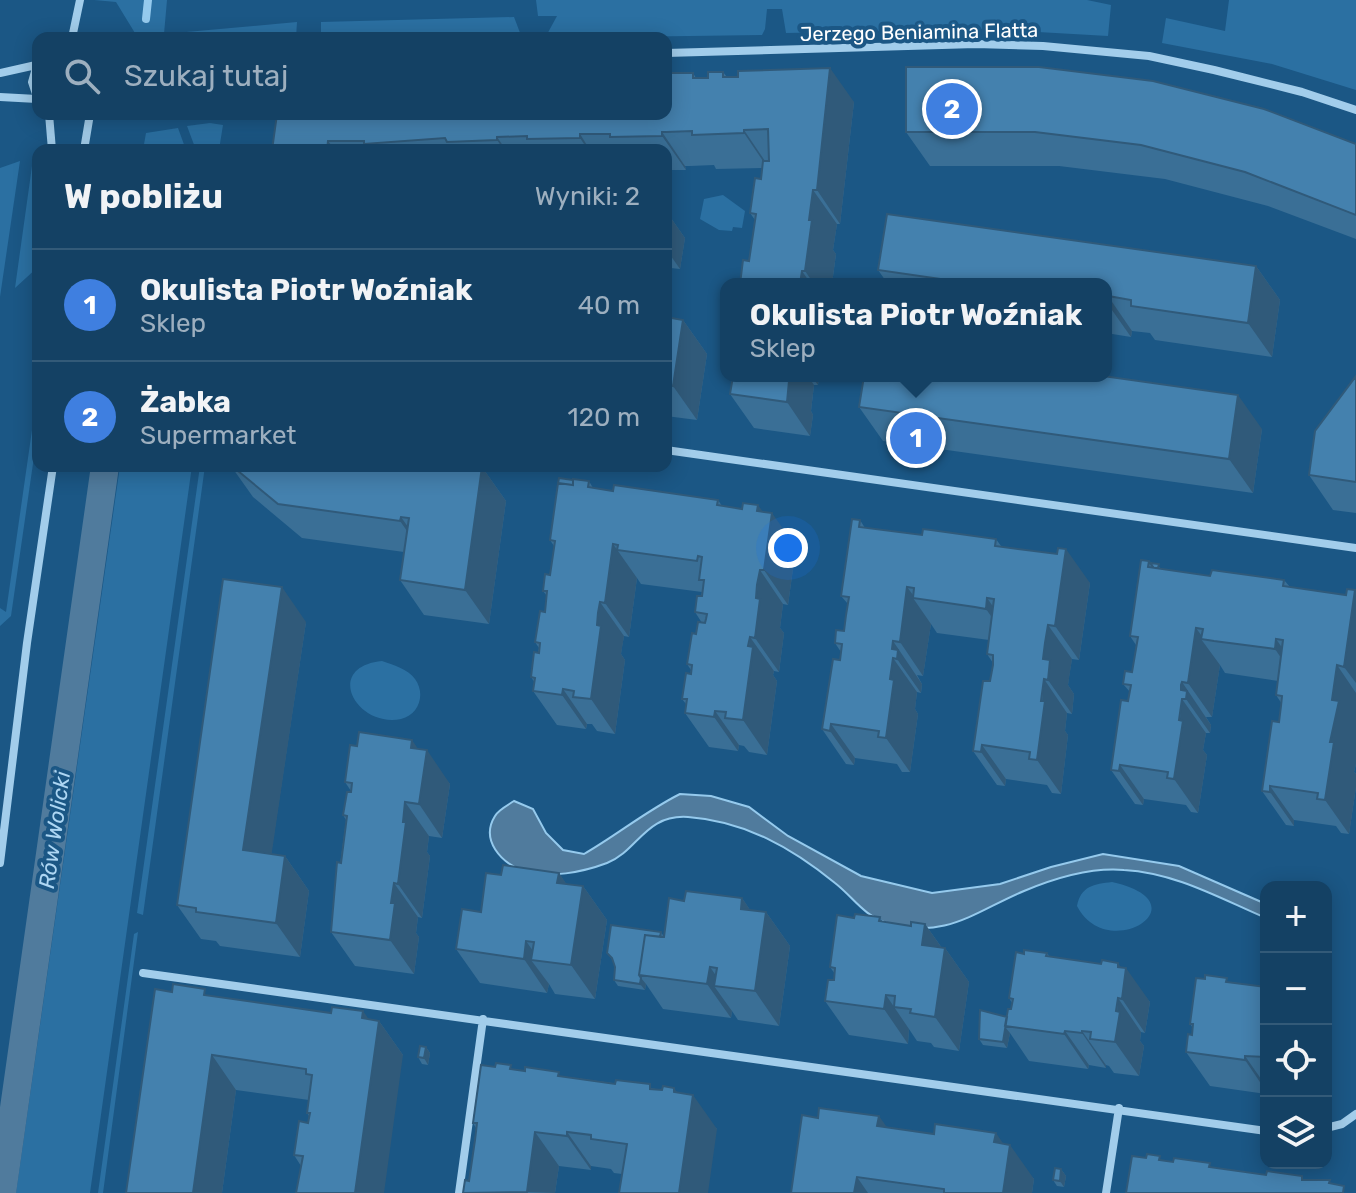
<!DOCTYPE html>
<html lang="pl">
<head>
<meta charset="utf-8">
<style>
  :root { --surface:#144164; --page:#1d486a; --text:#f1f3f6; --muted:#9dafbf; --line:#335a78; --accent:#fdba5e }
  body { margin:0; font-family:Rubik,sans-serif; background:var(--page); color:var(--text) }
  .controls { position:absolute; right:24px; bottom:24px; display:grid; overflow:hidden; border-radius:16px; box-shadow:0 4px 20px #0003 }
  .controls button { width:72px; height:72px; display:grid; place-items:center; padding:0; border:0; border-bottom:2px solid var(--line); background:var(--surface); color:var(--text); font:40px sans-serif }
  .you { position:absolute; left:788px; top:548px; width:28px; height:28px; margin:-20px; border:6px solid #fff; border-radius:50%; background:#1a73e8; box-shadow:0 0 0 12px #1a73e833 }
  .badge { display:grid; place-items:center; width:52px; height:52px; border-radius:50%; background:var(--accent); color:#fff; font-size:26px; font-weight:700 }
  .pin { position:absolute; translate:-50% -50%; border:4px solid #fff; box-shadow:0 2px 8px #0006 }
  .popup { position:absolute; left:720px; top:278px; width:392px; height:104px; box-sizing:border-box; display:grid; place-content:center; border-radius:16px; background:var(--surface); filter:drop-shadow(0 2px 6px #0005); font-size:26px; white-space:nowrap; color:var(--muted) }
  .popup b { font-size:30px; color:var(--text) }
  .popup::after { content:''; position:absolute; left:50%; top:100%; margin-left:-16px; border:16px solid transparent; border-top-color:var(--surface) }
  .list { margin:0; padding:0; list-style:none }
  h2 { display:flex; justify-content:space-between; align-items:center; height:104px; margin:0; padding:0 32px; font-size:34px }
  h2 small { font-size:26px; font-weight:400; color:var(--muted) }
  .list li { display:grid; grid-template-columns:52px 1fr auto; gap:24px; align-items:center; box-sizing:border-box; height:112px; padding:0 32px; border-top:2px solid var(--line) }
  .list b { display:block; font-size:30px; white-space:nowrap }
  .list p { margin:0; font-size:26px; white-space:nowrap; color:var(--muted) }
  .list em { font-size:26px; font-style:normal; color:var(--muted) }
  .icon { flex:none; width:44px; height:44px; fill:none; stroke:currentColor; stroke-width:2; stroke-linecap:round; stroke-linejoin:round }
  .map { position:relative; flex:none; width:1356px; height:1193px; overflow:hidden }
  .search { position:absolute; background:var(--surface); box-shadow:0 4px 20px #0003; left:32px; top:32px; width:640px; height:88px; display:flex; align-items:center; gap:20px; box-sizing:border-box; padding:0 28px; border-radius:16px; color:var(--muted); font-size:30px }
  .panel { position:absolute; background:var(--surface); box-shadow:0 4px 20px #0003; left:32px; top:144px; width:640px; height:328px; border-radius:16px }
  .map>svg:first-child { display:block }
  .green { fill:#2b70a2 }
  .water { fill:#507b9d; stroke:#95caed; stroke-width:2 }
  .lines { fill:none; stroke-linecap:round; stroke-linejoin:round }
  .stream { stroke:#95caed; stroke-width:8 }
  .canal { stroke:#507b9d; stroke-width:28 }
  .minor { stroke:#a2cdeb; stroke-width:8 }
  .wall { fill:#3a6f96 }
  .shaded-wall { fill:#305a7a }
  .building { fill:#4481ae; stroke:#305a7a; stroke-width:2 }
  .labels { text-anchor:middle; stroke-width:8; stroke-linejoin:round; paint-order:stroke }
  .street-label { font-size:20px; fill:#fff; stroke:#1b5785 }
  .water-label { font-size:22px; font-style:italic; fill:#add6f3; stroke:#1b5785 }
</style>
</head>
<body>
<div class="map">
<svg width="1356" height="1193" viewBox="0 0 1356 1193">
  <rect width="100%" height="100%" fill="#1b5785"/>
  <path class="green" d="M 94,0 L 167,0 L 164,34 L 297,22 L 296,38 L 138,38 L 116,2 Z
    M 536,0 L 1087,0 L 1111,5 L 1108,36 L 986,29 L 786,33 L 782,9 L 767,9 L 765,29 L 762,35 L 545,38 L 557,16 L 538,16 Z
    M 1229,0 L 1356,0 L 1356,90 L 1272,64 L 1162,43 L 1166,18 L 1225,31 Z
    M 514,17 L 522,38 L 321,38 L 321,22 Z
    M 210,123 L 223,125 L 219,150 L 196,150 L 187,126 Z
    M 178,128 L 186,150 L 143,150 L 146,133 Z
    M 20,161 L 0,297 L 0,168 Z
    M 36,161 L 38,267 L 15,288 L 32,166 Z
    M 723,195 L 745,211 L 742,228 L 733,227 L 732,231 L 719,230 L 700,219 L 704,199 Z
    M 38,388 L 38,429 L 11,616 L 0,626 L 0,608 L 6,612 Z
    M 120,466 L 192,466 L 90,1193 L 16,1193 Z
    M 200,466 L 205,466 L 143,915 L 137,913 Z
    M 382,661 C 393,665 408,669 415,679 C 426,694 419,715 401,719 C 356,728 323,667 382,661 Z
    M 1112,882 C 1206,903 1107,965 1077,906 C 1081,886 1094,884 1112,882 Z
    M 138,932 L 103,1193 L 98,1193 L 134,934 Z"/>
  <path class="water" d="M 680,794 L 711,796 L 749,807 L 788,836 L 861,876 L 932,893 L 1000,884 L 1051,867 L 1103,854 L 1179,866 L 1266,904 L 1266,918 C 1219,898 1176,873 1124,870 C 1090,867 1055,878 1024,891 C 974,912 946,940 887,923 C 864,916 853,897 835,883 C 792,848 745,821 688,817 C 645,814 638,851 607,863 C 583,872 549,879 524,871 C 501,863 480,840 495,816 C 498,810 508,805 514,801 L 533,809 L 546,833 L 563,850 L 584,854 C 617,835 646,811 680,794 Z"/>
  <g class="lines">
    <path class="stream" d="M 146,19 L 148,0"/>
    <path class="canal" d="M 2,1193 L 105,466"/>
    <path class="minor" d="M 72,38 L 80,0
      M 666,53 L 976,44 L 1043,46 L 1149,56 L 1214,70 L 1302,92 L 1356,110
      M 38,61 L 32,82 L 38,100
      M 0,73 L 36,65
      M 0,97 L 37,99
      M 49,114 L 52,150
      M 56,114 L 70,116 L 81,114
      M 84,150 L 90,114
      M 666,450 L 1356,548
      M 0,863 L 27,643 L 53,466
      M 143,973 L 1266,1131
      M 1326,1128 L 1342,1124 L 1356,1114
      M 459,1193 L 483,1019
      M 1106,1193 L 1119,1108"/>
  </g>
  <path class="wall" d="M 906,67 L 1356,144 L 1356,239 L 1268,206 L 1165,179 L 1059,166 L 930,166 L 906,132 Z
    M 723,72 L 727,77 L 854,102 L 840,224 L 837,224 L 833,250 L 836,254 L 832,284 L 740,284 L 749,261 L 755,220 L 750,213 L 761,179 L 762,168 L 716,169 L 714,165 L 690,166 L 685,166 L 686,170 L 666,170 L 666,150 L 272,150 L 277,114 L 666,114 L 693,73 L 696,78 L 708,78 Z
    M 666,211 L 685,238 L 680,269 L 671,268 L 666,311 Z
    M 887,214 L 1256,266 L 1280,300 L 1272,357 L 1155,340 L 1150,333 L 1132,331 L 1131,337 L 1106,333 L 1106,284 L 888,284 L 878,270 Z
    M 666,317 L 683,320 L 707,354 L 697,420 L 666,416 Z
    M 728,376 L 819,376 L 818,385 L 814,385 L 811,411 L 813,415 L 810,436 L 754,428 L 730,394 L 732,381 Z
    M 1356,376 L 1356,513 L 1333,510 L 1309,475 Z
    M 859,407 L 1262,429 L 1253,493 L 883,441 Z
    M 231,466 L 482,467 L 506,501 L 489,624 L 424,615 L 400,580 L 404,552 L 302,538 L 253,497 Z
    M 589,481 L 593,488 L 613,491 L 718,500 L 722,506 L 763,512 L 796,547 L 788,605 L 783,604 L 780,628 L 784,633 L 779,672 L 774,671 L 773,675 L 777,681 L 767,755 L 749,752 L 744,746 L 739,745 L 738,751 L 709,747 L 685,713 L 686,704 L 682,699 L 691,670 L 687,664 L 696,634 L 702,623 L 695,612 L 702,592 L 641,584 L 637,578 L 629,637 L 624,636 L 622,647 L 621,654 L 625,660 L 615,734 L 597,731 L 592,724 L 587,724 L 586,729 L 557,725 L 533,691 L 535,683 L 531,677 L 539,648 L 535,642 L 545,612 L 547,596 L 543,591 L 550,575 L 554,546 L 550,540 Z
    M 860,520 L 865,528 L 922,535 L 996,539 L 1001,546 L 1090,583 L 1079,660 L 1072,659 L 1069,677 L 1068,685 L 1074,694 L 1072,714 L 1067,713 L 1065,731 L 1068,735 L 1061,794 L 1052,793 L 1047,785 L 1006,779 L 1005,786 L 997,785 L 973,751 L 990,681 L 993,663 L 987,654 L 989,640 L 937,633 L 931,624 L 923,676 L 917,675 L 922,684 L 921,693 L 917,692 L 915,709 L 918,714 L 910,772 L 902,772 L 897,764 L 855,758 L 854,765 L 846,764 L 822,729 L 840,660 L 841,652 L 835,643 L 844,631 L 848,604 L 841,596 Z
    M 1149,561 L 1162,569 L 1210,576 L 1284,580 L 1290,587 L 1346,595 L 1356,591 L 1356,764 L 1354,772 L 1356,774 L 1356,787 L 1349,834 L 1341,833 L 1336,826 L 1294,820 L 1294,826 L 1286,825 L 1262,791 L 1279,722 L 1282,704 L 1276,695 L 1278,681 L 1225,673 L 1220,665 L 1212,717 L 1206,717 L 1211,725 L 1210,733 L 1206,733 L 1203,750 L 1207,755 L 1198,813 L 1191,812 L 1186,805 L 1144,799 L 1143,805 L 1135,804 L 1111,770 L 1128,701 L 1130,692 L 1123,684 L 1132,672 L 1136,645 L 1130,636 Z
    M 306,622 L 271,854 L 285,856 L 309,891 L 300,957 L 220,946 L 216,941 L 201,939 L 177,905 Z
    M 418,748 L 450,784 L 442,838 L 429,836 L 427,852 L 430,856 L 422,918 L 418,917 L 416,933 L 419,937 L 414,974 L 355,966 L 331,932 L 346,820 L 343,815 L 351,791 L 345,782 Z
    M 559,873 L 566,884 L 583,886 L 607,920 L 595,999 L 555,994 L 549,984 L 547,993 L 480,983 L 456,949 L 481,912 L 501,875 Z
    M 742,898 L 750,910 L 766,912 L 790,946 L 779,1026 L 738,1020 L 732,1011 L 731,1018 L 663,1009 L 646,984 L 645,990 L 618,986 L 614,980 L 615,967 L 613,961 L 607,953 L 661,932 L 664,937 L 684,901 Z
    M 880,917 L 883,922 L 911,926 L 925,924 L 942,948 L 945,948 L 969,982 L 959,1051 L 934,1047 L 931,1043 L 917,1041 L 909,1029 L 908,1044 L 849,1035 L 825,1001 L 834,980 L 835,974 L 830,967 L 854,918 Z
    M 1047,953 L 1050,957 L 1121,967 L 1150,1002 L 1145,1033 L 1141,1032 L 1140,1041 L 1144,1046 L 1139,1076 L 1114,1073 L 1109,1066 L 1106,1065 L 1106,1068 L 1089,1065 L 1088,1069 L 1029,1061 L 1010,1033 L 1007,1048 L 983,1045 L 979,1039 L 1007,1017 L 1011,1009 L 1012,1003 L 1009,998 L 1024,954 Z
    M 1230,982 L 1266,987 L 1266,1094 L 1210,1086 L 1186,1052 L 1192,1035 L 1193,1028 L 1190,1024 Z
    M 210,996 L 379,1021 L 403,1055 L 301,1166 L 294,1155 L 308,1123 L 309,1116 L 307,1113 L 309,1100 L 236,1090 L 222,1193 L 126,1193 Z
    M 426,1047 L 430,1053 L 428,1065 L 422,1064 L 418,1057 Z
    M 495,1067 L 678,1092 L 717,1129 L 622,1174 L 614,1173 L 611,1169 L 591,1166 L 591,1170 L 559,1166 L 555,1193 L 463,1193 L 469,1181 L 476,1128 L 473,1123 Z
    M 887,1127 L 1003,1144 L 1034,1179 L 1032,1193 L 791,1193 Z
    M 1061,1169 L 1066,1176 L 1064,1187 L 1057,1186 L 1053,1180 Z"/>
  <path class="shaded-wall" d="M 830,68 L 854,102 L 840,224 L 817,190 Z
    M 744,130 L 767,164 L 767,167 L 744,133 Z
    M 662,132 L 685,166 L 686,170 L 662,136 Z
    M 580,134 L 590,150 L 588,150 L 580,138 Z
    M 497,137 L 506,150 L 504,150 L 497,140 Z
    M 328,141 L 335,150 L 327,150 Z
    M 813,190 L 837,224 L 833,250 L 836,254 L 832,284 L 814,284 L 805,271 L 809,220 Z
    M 666,211 L 685,238 L 680,269 L 666,249 Z
    M 666,260 L 671,268 L 666,311 Z
    M 1256,266 L 1280,300 L 1272,357 L 1248,323 Z
    M 802,271 L 811,284 L 800,284 Z
    M 1108,296 L 1132,331 L 1131,337 L 1107,303 Z
    M 683,320 L 707,354 L 697,420 L 673,386 Z
    M 787,376 L 808,376 L 814,385 L 811,411 L 813,415 L 810,436 L 787,402 Z
    M 811,376 L 819,376 L 818,385 Z
    M 1238,395 L 1262,429 L 1253,493 L 1229,459 Z
    M 482,467 L 506,501 L 489,624 L 465,590 Z
    M 758,505 L 771,523 L 772,513 L 796,547 L 788,605 L 764,570 L 757,511 Z
    M 401,517 L 425,551 L 424,555 L 400,521 Z
    M 613,544 L 637,578 L 629,637 L 605,603 Z
    M 1066,549 L 1090,583 L 1079,660 L 1055,626 Z
    M 760,570 L 783,604 L 780,628 L 784,633 L 779,672 L 755,638 L 756,598 Z
    M 282,587 L 306,622 L 267,885 L 243,850 Z
    M 907,587 L 916,599 L 913,598 L 931,624 L 923,676 L 900,642 Z
    M 1355,590 L 1356,591 L 1356,683 L 1344,667 Z
    M 987,598 L 1011,632 L 1010,643 L 986,609 Z
    M 600,602 L 624,636 L 621,654 L 625,660 L 615,734 L 591,699 L 597,625 Z
    M 1048,625 L 1072,659 L 1068,685 L 1074,694 L 1072,714 L 1048,680 L 1043,659 Z
    M 1196,628 L 1204,639 L 1201,639 L 1220,665 L 1212,717 L 1188,683 Z
    M 750,637 L 774,671 L 773,675 L 777,681 L 767,755 L 743,720 Z
    M 1276,639 L 1300,673 L 1298,683 L 1275,649 Z
    M 893,641 L 922,684 L 921,693 L 897,659 L 892,649 Z
    M 893,658 L 917,692 L 915,709 L 918,714 L 910,772 L 886,738 L 890,679 Z
    M 1337,665 L 1356,693 L 1356,764 L 1354,772 L 1356,774 L 1356,787 L 1349,834 L 1325,800 L 1332,700 Z
    M 1044,679 L 1067,713 L 1065,731 L 1068,735 L 1061,794 L 1037,760 Z
    M 1182,682 L 1211,725 L 1210,733 L 1186,699 L 1181,690 Z
    M 563,689 L 587,724 L 586,729 L 562,695 Z
    M 1182,699 L 1206,733 L 1203,750 L 1207,755 L 1198,813 L 1174,779 Z
    M 715,711 L 739,745 L 738,751 L 714,717 Z
    M 831,724 L 855,758 L 854,765 L 830,731 Z
    M 412,740 L 425,759 L 427,750 L 450,784 L 442,838 L 419,804 L 411,748 Z
    M 982,745 L 1006,779 L 1005,786 L 981,752 Z
    M 1120,765 L 1144,799 L 1143,805 L 1119,771 Z
    M 1270,786 L 1294,820 L 1294,826 L 1270,792 Z
    M 405,802 L 429,836 L 427,852 L 430,856 L 422,918 L 398,884 Z
    M 285,856 L 309,891 L 300,957 L 276,923 Z
    M 559,873 L 580,904 L 583,886 L 607,920 L 595,999 L 571,965 L 557,883 Z
    M 394,883 L 418,917 L 416,933 L 419,937 L 414,974 L 390,940 L 391,903 Z
    M 742,898 L 763,929 L 766,912 L 790,946 L 779,1026 L 755,991 L 741,909 Z
    M 925,924 L 944,951 L 945,948 L 969,982 L 959,1051 L 935,1017 L 922,945 Z
    M 526,941 L 540,961 L 531,960 L 549,984 L 547,993 L 524,959 Z
    M 1118,963 L 1125,973 L 1126,968 L 1150,1002 L 1145,1033 L 1122,999 Z
    M 710,967 L 724,987 L 714,986 L 732,1011 L 731,1018 L 707,984 Z
    M 641,978 L 646,984 L 645,990 L 640,984 Z
    M 886,995 L 909,1029 L 908,1044 L 884,1009 Z
    M 1118,998 L 1141,1032 L 1140,1041 L 1144,1046 L 1139,1076 L 1115,1042 Z
    M 363,1011 L 378,1032 L 379,1021 L 403,1055 L 384,1193 L 355,1193 Z
    M 1326,1021 L 1330,1028 L 1326,1056 Z
    M 1005,1027 L 1010,1033 L 1007,1048 L 1003,1042 Z
    M 1065,1031 L 1089,1065 L 1088,1069 L 1064,1034 Z
    M 1082,1031 L 1106,1065 L 1106,1068 L 1082,1033 Z
    M 426,1047 L 430,1053 L 428,1065 L 424,1058 Z
    M 212,1055 L 236,1090 L 222,1193 L 193,1193 Z
    M 1245,1056 L 1266,1086 L 1266,1091 L 1245,1060 Z
    M 674,1088 L 691,1111 L 693,1095 L 717,1129 L 708,1193 L 679,1193 Z
    M 879,1116 L 903,1150 L 877,1126 Z
    M 535,1132 L 559,1166 L 555,1193 L 527,1192 Z
    M 567,1132 L 591,1166 L 591,1170 L 567,1136 Z
    M 996,1133 L 1009,1152 L 1010,1145 L 1034,1179 L 1032,1193 L 1003,1193 L 994,1142 Z
    M 1061,1169 L 1066,1176 L 1064,1187 L 1060,1181 Z
    M 857,1177 L 868,1193 L 854,1193 Z"/>
  <path class="building" d="M 906,67 L 1039,67 L 1153,81 L 1264,109 L 1356,144 L 1356,215 L 1245,172 L 1141,145 L 1035,132 L 906,132 Z
    M 830,68 L 817,190 L 813,190 L 809,220 L 812,220 L 805,271 L 802,271 L 800,284 L 740,284 L 743,260 L 749,261 L 756,214 L 750,213 L 755,178 L 761,179 L 763,161 L 769,161 L 768,129 L 744,130 L 744,133 L 692,135 L 692,131 L 666,132 L 662,132 L 662,136 L 610,137 L 610,134 L 580,134 L 580,138 L 527,139 L 527,136 L 497,137 L 497,140 L 447,142 L 445,138 L 364,144 L 364,141 L 328,141 L 327,150 L 272,150 L 277,114 L 666,114 L 666,79 L 669,79 L 669,73 L 693,73 L 693,78 L 708,78 L 708,72 L 723,72 L 723,77 L 738,77 L 738,71 Z
    M 887,214 L 1256,266 L 1248,323 L 1131,306 L 1131,300 L 1108,296 L 1106,302 L 1106,284 L 1020,284 L 997,281 L 997,284 L 975,284 L 878,270 Z
    M 666,317 L 683,320 L 673,386 L 666,385 Z
    M 733,376 L 787,376 L 787,379 L 789,381 L 787,402 L 730,394 Z
    M 864,376 L 1103,376 L 1238,395 L 1229,459 L 859,407 Z
    M 1356,376 L 1356,482 L 1309,475 L 1315,431 Z
    M 232,466 L 482,467 L 465,590 L 400,580 L 409,518 L 401,517 L 400,521 L 278,504 Z
    M 559,478 L 573,480 L 573,485 L 558,483 Z
    M 573,479 L 589,481 L 588,487 L 613,491 L 614,485 L 718,500 L 717,505 L 742,509 L 743,503 L 758,505 L 757,511 L 772,513 L 764,570 L 760,570 L 757,585 L 756,598 L 760,599 L 755,638 L 750,637 L 748,646 L 753,647 L 743,720 L 725,718 L 726,712 L 715,711 L 714,717 L 685,713 L 687,699 L 682,699 L 686,673 L 691,674 L 692,665 L 687,664 L 692,633 L 696,634 L 698,622 L 705,623 L 706,619 L 707,614 L 695,612 L 697,596 L 702,596 L 704,580 L 699,580 L 702,557 L 698,556 L 697,561 L 617,550 L 618,545 L 613,544 L 605,603 L 600,602 L 598,613 L 597,625 L 601,626 L 591,699 L 573,697 L 574,691 L 563,689 L 562,695 L 533,691 L 535,678 L 531,677 L 534,652 L 539,653 L 540,643 L 535,642 L 540,611 L 545,612 L 547,591 L 543,591 L 545,574 L 550,575 L 555,541 L 550,540 L 558,483 L 573,485 Z
    M 852,519 L 860,520 L 859,527 L 922,535 L 923,529 L 931,530 L 996,539 L 995,546 L 1057,554 L 1058,548 L 1066,549 L 1055,626 L 1048,625 L 1045,643 L 1043,659 L 1050,660 L 1048,680 L 1044,679 L 1041,701 L 1045,701 L 1037,760 L 1029,759 L 1030,752 L 982,745 L 981,752 L 973,751 L 983,681 L 990,681 L 993,665 L 993,655 L 987,654 L 994,599 L 987,598 L 986,609 L 975,607 L 913,598 L 914,588 L 907,587 L 900,642 L 893,641 L 892,649 L 898,650 L 897,659 L 893,658 L 890,679 L 894,680 L 886,738 L 878,737 L 879,731 L 831,724 L 830,731 L 822,729 L 833,659 L 840,660 L 842,644 L 835,643 L 836,630 L 844,631 L 846,615 L 849,597 L 841,596 Z
    M 1141,560 L 1149,561 L 1148,567 L 1210,576 L 1212,570 L 1284,580 L 1283,586 L 1346,595 L 1347,589 L 1355,590 L 1344,667 L 1337,665 L 1332,700 L 1339,701 L 1330,742 L 1334,742 L 1325,800 L 1317,799 L 1318,793 L 1270,786 L 1270,792 L 1262,791 L 1272,721 L 1279,722 L 1281,706 L 1282,696 L 1276,695 L 1283,640 L 1276,639 L 1275,649 L 1214,641 L 1201,639 L 1203,629 L 1196,628 L 1188,683 L 1182,682 L 1181,685 L 1181,690 L 1187,691 L 1186,699 L 1182,699 L 1179,720 L 1183,721 L 1174,779 L 1167,778 L 1168,772 L 1120,765 L 1119,771 L 1111,770 L 1121,700 L 1128,701 L 1131,685 L 1123,684 L 1125,671 L 1132,672 L 1138,637 L 1130,636 Z
    M 1150,563 L 1159,564 L 1158,568 L 1154,568 Z
    M 223,579 L 282,587 L 243,850 L 285,856 L 276,923 L 196,912 L 196,908 L 177,905 Z
    M 359,732 L 412,740 L 411,748 L 427,750 L 419,804 L 405,802 L 403,822 L 406,822 L 398,884 L 394,883 L 391,903 L 395,903 L 390,940 L 331,932 L 337,862 L 341,863 L 347,816 L 343,815 L 347,792 L 351,792 L 352,783 L 345,782 L 350,745 L 357,746 Z
    M 503,865 L 559,873 L 557,883 L 583,886 L 571,965 L 531,960 L 534,942 L 526,941 L 524,959 L 456,949 L 462,909 L 481,912 L 486,873 L 501,875 Z
    M 686,891 L 742,898 L 741,909 L 766,912 L 755,991 L 714,986 L 717,968 L 710,967 L 707,984 L 639,975 L 645,935 L 664,937 L 669,898 L 684,901 Z
    M 855,914 L 880,917 L 879,921 L 911,926 L 911,922 L 925,924 L 922,945 L 945,948 L 935,1017 L 910,1013 L 911,1009 L 894,1007 L 895,996 L 886,995 L 884,1009 L 825,1001 L 828,980 L 834,980 L 835,968 L 830,967 L 837,915 L 854,918 Z
    M 611,925 L 661,932 L 660,937 L 645,935 L 639,975 L 641,978 L 640,984 L 614,980 L 615,967 L 612,958 L 607,953 Z
    M 1024,950 L 1047,953 L 1046,956 L 1101,964 L 1102,960 L 1118,963 L 1118,967 L 1126,968 L 1122,999 L 1118,998 L 1116,1011 L 1120,1012 L 1115,1042 L 1090,1039 L 1091,1032 L 1082,1031 L 1082,1033 L 1065,1031 L 1064,1034 L 1005,1026 L 1008,1009 L 1011,1009 L 1013,999 L 1009,998 L 1016,952 L 1024,954 Z
    M 1205,975 L 1227,978 L 1226,982 L 1266,987 L 1266,1057 L 1245,1056 L 1245,1060 L 1186,1052 L 1188,1034 L 1192,1035 L 1193,1024 L 1190,1024 L 1196,978 L 1205,979 Z
    M 173,984 L 205,989 L 204,995 L 268,1004 L 331,1013 L 332,1007 L 363,1011 L 362,1018 L 379,1021 L 355,1193 L 296,1193 L 303,1156 L 294,1155 L 299,1121 L 308,1123 L 310,1113 L 307,1113 L 312,1075 L 306,1074 L 306,1069 L 212,1055 L 193,1193 L 126,1193 L 155,989 L 172,992 Z
    M 980,1010 L 1007,1017 L 1003,1042 L 979,1039 Z
    M 420,1046 L 426,1047 L 424,1058 L 418,1057 Z
    M 496,1063 L 511,1065 L 510,1069 L 525,1071 L 525,1067 L 559,1072 L 558,1076 L 615,1084 L 616,1080 L 650,1084 L 650,1089 L 662,1090 L 663,1086 L 674,1088 L 674,1092 L 693,1095 L 679,1193 L 619,1193 L 627,1144 L 591,1139 L 591,1135 L 567,1132 L 567,1136 L 535,1132 L 527,1192 L 463,1193 L 465,1180 L 469,1181 L 475,1140 L 477,1123 L 473,1123 L 481,1065 L 495,1067 Z
    M 819,1108 L 879,1116 L 877,1126 L 934,1134 L 935,1124 L 996,1133 L 994,1142 L 1010,1145 L 1003,1193 L 944,1193 L 944,1189 L 857,1177 L 854,1193 L 791,1193 L 802,1115 L 818,1118 Z
    M 1147,1154 L 1160,1156 L 1159,1160 L 1173,1162 L 1174,1158 L 1210,1163 L 1209,1167 L 1266,1175 L 1267,1171 L 1302,1176 L 1302,1180 L 1330,1180 L 1329,1183 L 1344,1186 L 1343,1193 L 1126,1193 L 1132,1156 L 1146,1158 Z
    M 1055,1168 L 1061,1169 L 1060,1181 L 1053,1180 Z"/>
  <g class="labels">
    <g class="street-label">
      <text transform="translate(919 32) rotate(-1)" y="7">Jerzego Beniamina Flatta</text>
    </g>
    <g class="water-label">
      <text transform="translate(54 830) rotate(-82)" y="8">Rów Wolicki</text>
    </g>
  </g>
</svg>
<div class="controls">
<button>+</button>
<button>−</button>
<button><svg class="icon" aria-label="locate" viewBox="0 0 24 24"><circle cx="12" cy="12" r="6"/><path d="M12 2v4M12 18v4M2 12h4M18 12h4"/></svg></button>
<button><svg class="icon" aria-label="layers" viewBox="0 0 24 24"><path d="M12 4l9 5-9 5-9-5zM3 14l9 5 9-5"/></svg></button>
</div>
<div class="you"></div>
<div class="pin badge" style="left:916px;top:438px;background:#3f7fe0">1</div>
<div class="popup"><b>Okulista Piotr Woźniak</b>Sklep</div>
<div class="pin badge" style="left:952px;top:109px;background:#3f7fe0">2</div>
<div class="search"><svg class="icon" aria-label="search" viewBox="0 0 24 24"><circle cx="10" cy="10" r="6"/><path d="M15 15l6 6"/></svg>Szukaj tutaj</div>
<section class="panel">
<h2>W pobliżu<small>Wyniki: 2</small></h2>
<ul class="list">
<li><span class="badge" style="background:#3f7fe0">1</span><div><b>Okulista Piotr Woźniak</b><p>Sklep</p></div><em>40 m</em></li>
<li><span class="badge" style="background:#3f7fe0">2</span><div><b>Żabka</b><p>Supermarket</p></div><em>120 m</em></li>
</ul>
</section>
</div>
</body>
</html>
